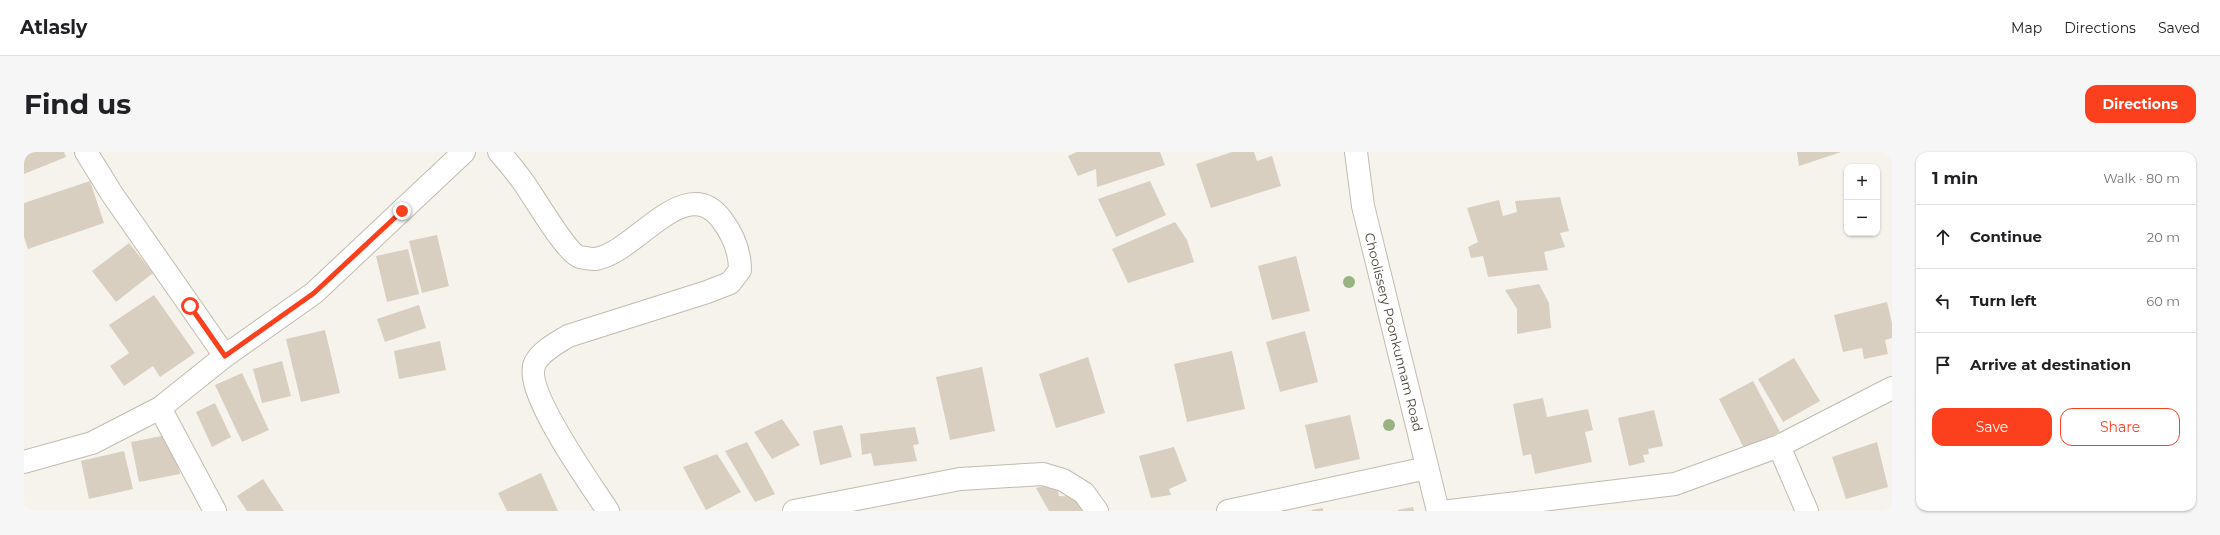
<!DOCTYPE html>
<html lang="en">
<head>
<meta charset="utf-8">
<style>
  :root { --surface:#fff; --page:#f6f6f6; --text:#202124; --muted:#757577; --line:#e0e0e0; --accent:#fc3f1d }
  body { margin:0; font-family:Montserrat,sans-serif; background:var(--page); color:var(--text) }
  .controls { position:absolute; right:12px; top:12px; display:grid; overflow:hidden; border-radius:8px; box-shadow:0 1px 3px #0004 }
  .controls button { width:36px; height:36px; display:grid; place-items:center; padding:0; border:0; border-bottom:1px solid var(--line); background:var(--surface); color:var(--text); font:20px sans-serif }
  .stop { position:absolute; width:12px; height:12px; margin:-9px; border:3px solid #fc3f1d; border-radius:50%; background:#fff }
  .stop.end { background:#fc3f1d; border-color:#fff; box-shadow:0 1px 4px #0008 }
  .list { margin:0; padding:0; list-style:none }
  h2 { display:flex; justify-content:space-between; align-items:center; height:52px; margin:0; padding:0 16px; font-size:17px }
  h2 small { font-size:13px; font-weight:400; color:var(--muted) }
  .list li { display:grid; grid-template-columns:26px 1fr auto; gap:12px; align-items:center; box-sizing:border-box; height:64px; padding:0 16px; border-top:1px solid var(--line) }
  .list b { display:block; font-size:15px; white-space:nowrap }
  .list em { font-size:13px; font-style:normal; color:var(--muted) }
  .actions { display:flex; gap:8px; padding:12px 16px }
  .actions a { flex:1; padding:9px 0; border:1px solid var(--accent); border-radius:12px; text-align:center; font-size:14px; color:var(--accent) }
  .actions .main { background:var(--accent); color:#fff }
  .icon { flex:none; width:22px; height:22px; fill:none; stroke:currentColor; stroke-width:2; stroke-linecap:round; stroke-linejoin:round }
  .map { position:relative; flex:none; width:1868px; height:359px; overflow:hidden; border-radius:12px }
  header { display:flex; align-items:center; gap:24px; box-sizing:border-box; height:56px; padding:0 20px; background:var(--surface); border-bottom:1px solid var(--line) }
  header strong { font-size:19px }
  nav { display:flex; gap:22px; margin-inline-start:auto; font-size:14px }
  .intro { display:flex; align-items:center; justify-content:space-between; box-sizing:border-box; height:96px; padding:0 24px }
  h1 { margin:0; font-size:28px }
  .button { padding:10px 18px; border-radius:12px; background:var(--accent); color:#fff; font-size:14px; font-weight:700 }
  main { display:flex; gap:24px; padding:0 24px }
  aside { flex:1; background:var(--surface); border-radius:12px; box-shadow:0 1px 3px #0004 }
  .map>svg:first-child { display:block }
  .building { fill:#d8cfc1 }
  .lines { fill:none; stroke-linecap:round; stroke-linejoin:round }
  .minor-casing { stroke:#c2bbae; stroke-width:24 }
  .tertiary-casing { stroke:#c2bbae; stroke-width:24 }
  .minor { stroke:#fff; stroke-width:22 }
  .tertiary { stroke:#fff; stroke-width:22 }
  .tree { fill:#97b381 }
  .route { stroke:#fc3f1d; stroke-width:5 }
  .labels { text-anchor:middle; stroke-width:3; stroke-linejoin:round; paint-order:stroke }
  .street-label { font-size:13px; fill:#4b4439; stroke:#fff }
</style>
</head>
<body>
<header>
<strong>Atlasly</strong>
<nav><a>Map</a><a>Directions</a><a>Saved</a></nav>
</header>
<div class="intro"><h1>Find us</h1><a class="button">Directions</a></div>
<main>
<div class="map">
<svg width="1868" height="359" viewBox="0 0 1868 359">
  <rect width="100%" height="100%" fill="#f6f3ec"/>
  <path class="building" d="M 0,0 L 40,0 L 42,5 L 0,22 Z
    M 1053,0 L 1136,0 L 1141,13 L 1073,35 L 1072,17 L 1054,24 L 1044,4 Z
    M 1208,0 L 1230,0 L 1233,9 L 1248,4 L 1257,34 L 1187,56 L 1172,12 Z
    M 1773,0 L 1817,0 L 1775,14 Z
    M 66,29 L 80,71 L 4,97 L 0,85 L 0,51 Z
    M 1126,29 L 1142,63 L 1092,85 L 1074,47 Z
    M 1536,45 L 1545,79 L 1536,81 L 1541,95 L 1520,100 L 1524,118 L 1464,125 L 1459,104 L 1447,106 L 1444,95 L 1454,90 L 1443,56 L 1475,48 L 1479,64 L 1493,60 L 1491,49 Z
    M 1151,70 L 1163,88 L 1170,110 L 1104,131 L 1088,97 Z
    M 413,83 L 425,134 L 398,141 L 385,89 Z
    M 105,91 L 129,121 L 92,150 L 68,119 Z
    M 384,97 L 395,142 L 363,150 L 352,104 Z
    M 1272,104 L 1286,159 L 1248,168 L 1234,114 Z
    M 1515,132 L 1525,151 L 1527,176 L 1493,182 L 1493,157 L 1481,138 Z
    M 130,143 L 171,201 L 136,225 L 129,214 L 100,234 L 86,214 L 105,201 L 85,173 Z
    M 1863,150 L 1868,171 L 1868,186 L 1861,188 L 1864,202 L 1840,207 L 1838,196 L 1819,200 L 1810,163 Z
    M 395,153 L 402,176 L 361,190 L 353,167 Z
    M 301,178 L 316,241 L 277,250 L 262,187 Z
    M 1281,179 L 1294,230 L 1256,240 L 1242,190 Z
    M 416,189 L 422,218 L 375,227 L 370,199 Z
    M 1208,199 L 1221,257 L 1163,270 L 1150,212 Z
    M 1064,205 L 1081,261 L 1032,276 L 1015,222 Z
    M 1770,206 L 1796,249 L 1759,270 L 1734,227 Z
    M 258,209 L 267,244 L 238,251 L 229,217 Z
    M 958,215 L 971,279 L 926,288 L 912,225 Z
    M 218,221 L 245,278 L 218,290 L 191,233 Z
    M 1729,229 L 1756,280 L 1721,298 L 1695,247 Z
    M 1519,246 L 1523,265 L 1564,257 L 1569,278 L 1561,280 L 1568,310 L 1511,322 L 1507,302 L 1499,304 L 1489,252 Z
    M 191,251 L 207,285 L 188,295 L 172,260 Z
    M 1630,258 L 1639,294 L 1624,297 L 1625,302 L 1619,303 L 1621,310 L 1605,314 L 1594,266 Z
    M 1326,263 L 1336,307 L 1291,317 L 1281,273 Z
    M 758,267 L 776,293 L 748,307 L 730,280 Z
    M 818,273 L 828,305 L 796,313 L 789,279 Z
    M 891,275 L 895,292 L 889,293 L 893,309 L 850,314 L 847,301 L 838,303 L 836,282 Z
    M 148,282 L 156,322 L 115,330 L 107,290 Z
    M 723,290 L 751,342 L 731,350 L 701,299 Z
    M 1853,290 L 1864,335 L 1822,347 L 1808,305 Z
    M 1150,295 L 1163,329 L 1145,337 L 1147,343 L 1127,346 L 1115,304 Z
    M 100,299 L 109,337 L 65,347 L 57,309 Z
    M 693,302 L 717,340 L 682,358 L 659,315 Z
    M 517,321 L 534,359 L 483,359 L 474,341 Z
    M 239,327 L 260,359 L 223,359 L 213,344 Z
    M 1032,332 L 1035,344 L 1057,345 L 1061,359 L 1025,359 L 1012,336 Z
    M 1389,355 L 1390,359 L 1374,359 L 1374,358 Z
    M 1299,356 L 1299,359 L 1288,359 L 1288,358 Z"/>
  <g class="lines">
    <defs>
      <path id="minor" d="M 62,0 L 88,42 L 201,204
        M 475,0 C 484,10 492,20 500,31 C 510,45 543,102 556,105 C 561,106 567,107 571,107 C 611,102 661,18 698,68 C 710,84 716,99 716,118 L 706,131 L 683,140 L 544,184 C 533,191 517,199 511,211 C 498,238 568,334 584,359
        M 136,256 L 191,359
        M 1755,294 L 1783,359
        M 0,310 L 68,291 L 136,256 L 201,204 L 290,141 L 440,0
        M 770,359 L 936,327 L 1019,322 L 1039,328 L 1060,341 L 1073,359
        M 1204,359 L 1403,316
        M 1426,359 L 1651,332 L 1755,294 L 1868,236"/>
      <path id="tertiary" d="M 1332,0 L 1339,54 L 1414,359"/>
    </defs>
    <use href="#minor" class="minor-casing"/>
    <use href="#tertiary" class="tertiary-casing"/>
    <use href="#minor" class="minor"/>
    <use href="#tertiary" class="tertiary"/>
  </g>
  <g class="tree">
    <circle cx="1325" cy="130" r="6"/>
    <circle cx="1365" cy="273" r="6"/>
  </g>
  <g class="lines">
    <path class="route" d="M 166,154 L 201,204 L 290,141 L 378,59"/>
  </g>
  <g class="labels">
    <g class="street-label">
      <text transform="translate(1370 180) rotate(76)" y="5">Choolissery Poonkunnam Road</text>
    </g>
  </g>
</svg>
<div class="controls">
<button>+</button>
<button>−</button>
</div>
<div class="stop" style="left:166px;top:154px"></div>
<div class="stop end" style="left:378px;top:59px"></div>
</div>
<aside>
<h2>1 min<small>Walk · 80 m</small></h2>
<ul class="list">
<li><svg class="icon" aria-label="ahead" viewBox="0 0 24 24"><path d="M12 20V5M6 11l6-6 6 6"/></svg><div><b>Continue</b></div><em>20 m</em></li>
<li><svg class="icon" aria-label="left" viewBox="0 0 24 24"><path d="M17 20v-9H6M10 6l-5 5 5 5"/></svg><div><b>Turn left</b></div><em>60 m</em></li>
<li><svg class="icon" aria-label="arrive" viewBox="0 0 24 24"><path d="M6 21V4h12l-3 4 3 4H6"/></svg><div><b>Arrive at destination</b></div></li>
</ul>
<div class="actions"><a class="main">Save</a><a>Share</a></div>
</aside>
</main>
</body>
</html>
